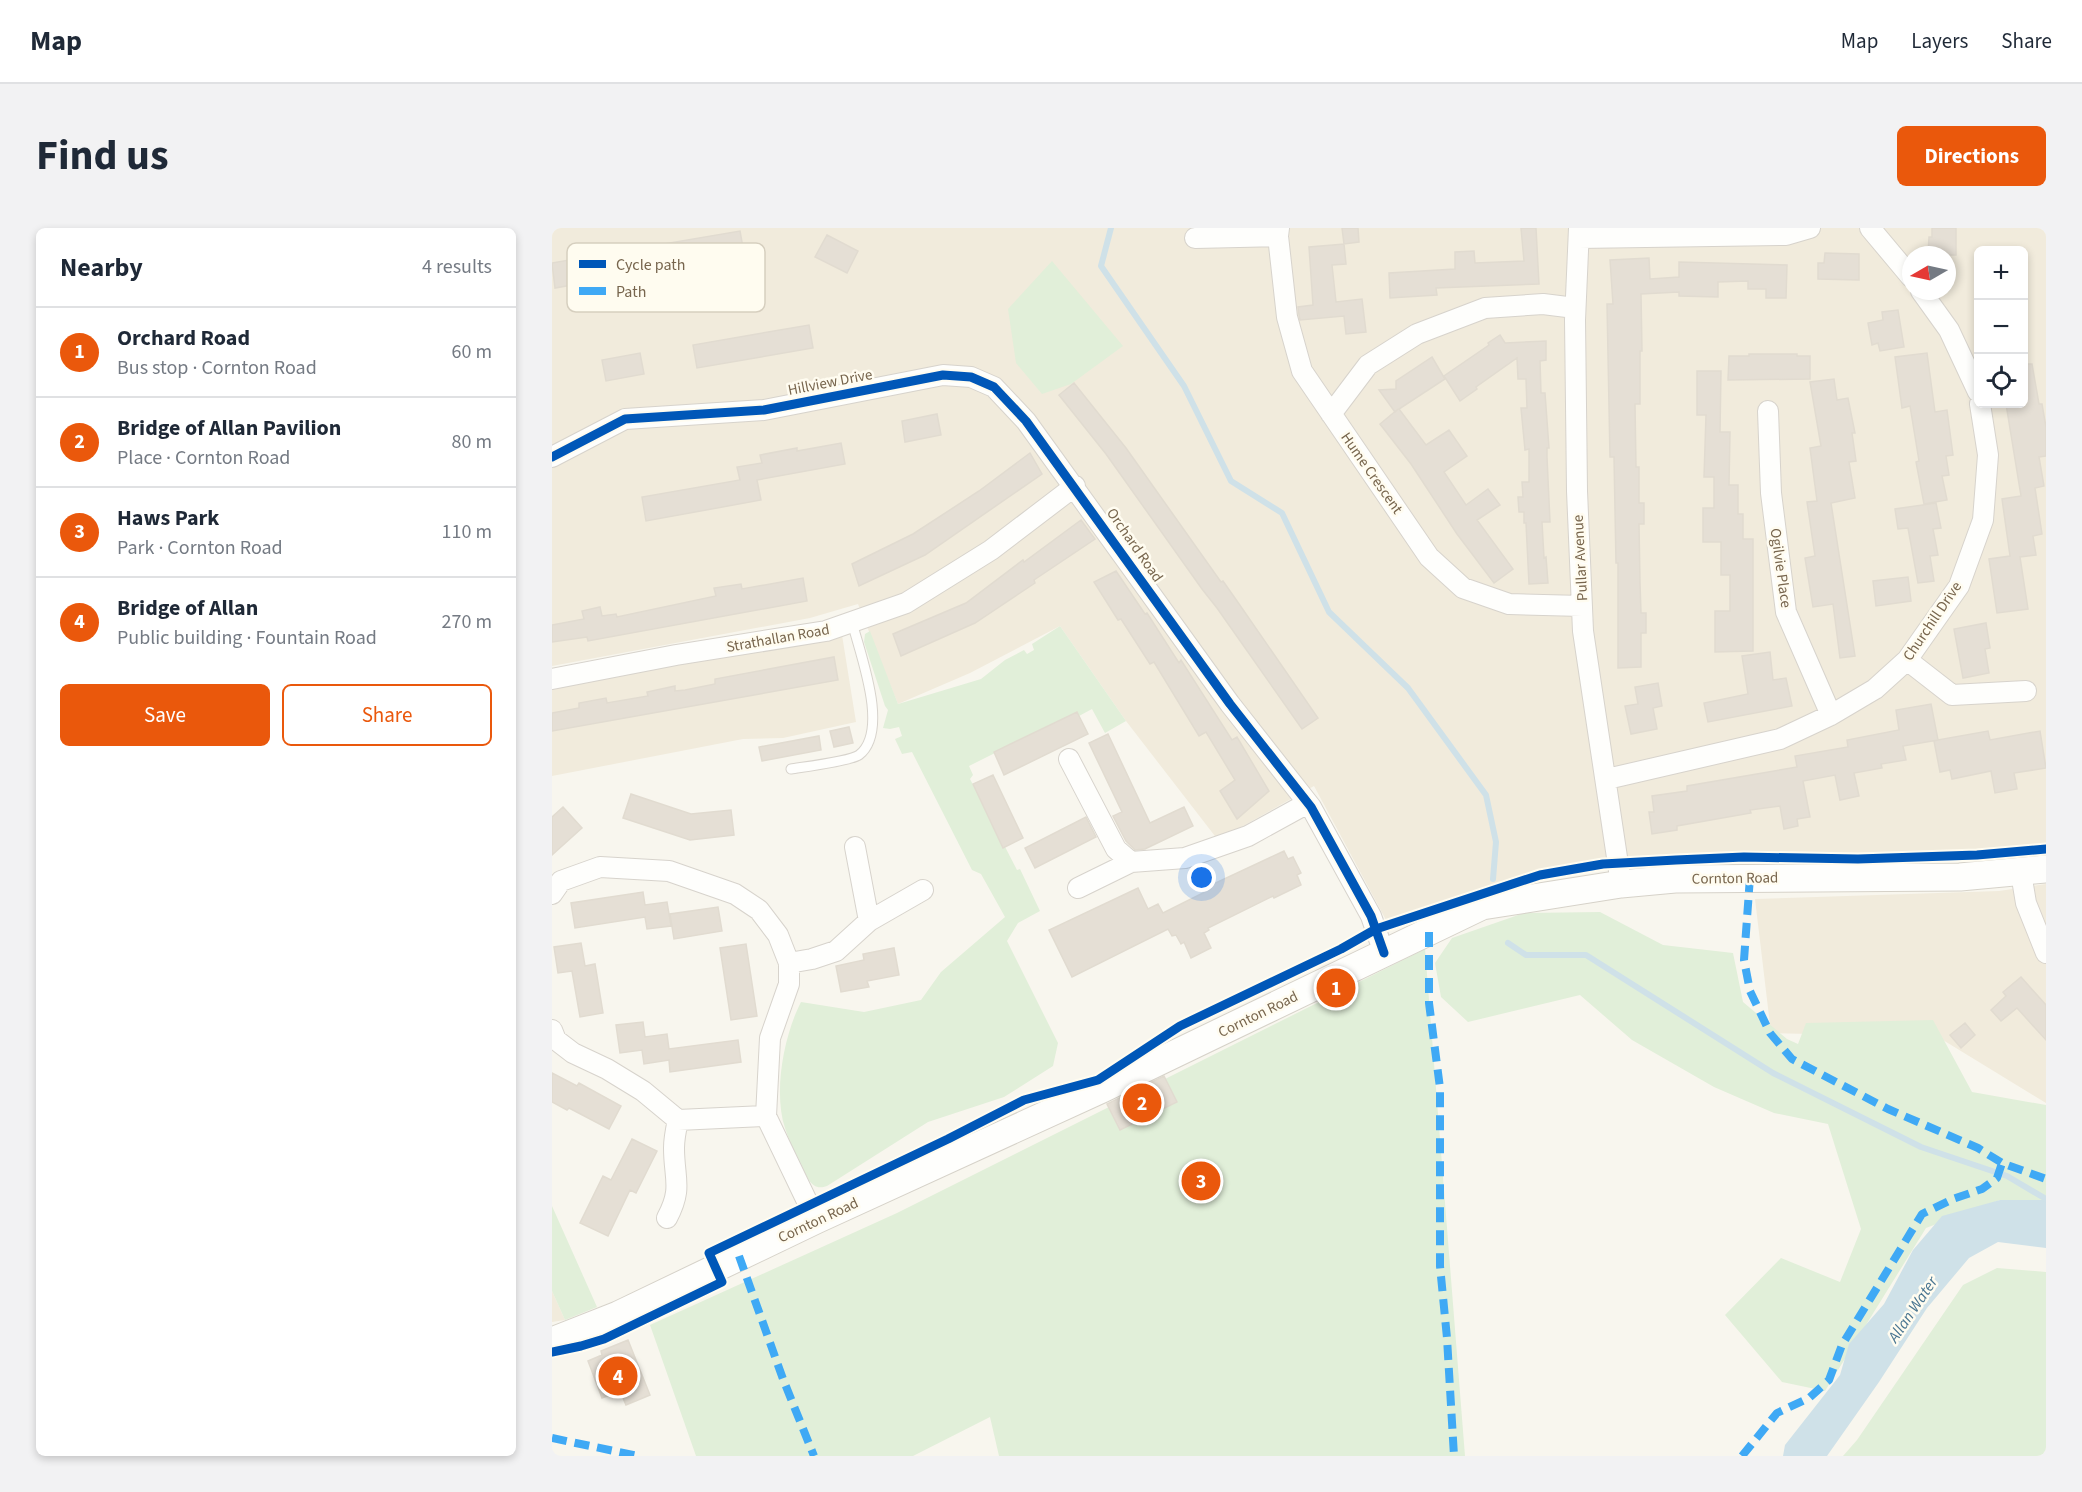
<!DOCTYPE html>
<html lang="en">
<head>
<meta charset="utf-8">
<style>
  :root { --surface:#fff; --page:#f2f2f3; --text:#1f2937; --muted:#747a83; --line:#e0e1e3; --accent:#ea580c }
  body { margin:0; font-family:"Source Sans 3",sans-serif; background:var(--page); color:var(--text) }
  .controls { position:absolute; right:18px; top:18px; display:grid; overflow:hidden; border-radius:9px; box-shadow:0 3px 9px #0003 }
  .controls button { width:54px; height:54px; display:grid; place-items:center; padding:0; border:0; border-bottom:2px solid var(--line); background:var(--surface); color:var(--text); font:30px sans-serif }
  .compass { position:absolute; left:1350px; top:18px; width:54px; height:54px; border-radius:50%; background:var(--surface); box-shadow:0 3px 9px #0003; rotate:261deg }
  .you { position:absolute; left:650px; top:650px; width:21px; height:21px; margin:-15px; border:4px solid #fff; border-radius:50%; background:#1a73e8; box-shadow:0 0 0 9px #1a73e833 }
  .badge { display:grid; place-items:center; width:39px; height:39px; border-radius:50%; background:var(--accent); color:#fff; font-size:20px; font-weight:700 }
  .pin { position:absolute; translate:-50% -50%; border:3px solid #fff; box-shadow:0 2px 6px #0006 }
  .list { margin:0; padding:0; list-style:none }
  h2 { display:flex; justify-content:space-between; align-items:center; height:78px; margin:0; padding:0 24px; font-size:26px }
  h2 small { font-size:20px; font-weight:400; color:var(--muted) }
  .list li { display:grid; grid-template-columns:39px 1fr auto; gap:18px; align-items:center; box-sizing:border-box; height:90px; padding:0 24px; border-top:2px solid var(--line) }
  .list b { display:block; font-size:22px; white-space:nowrap }
  .list p { margin:0; font-size:20px; white-space:nowrap; color:var(--muted) }
  .list em { font-size:20px; font-style:normal; color:var(--muted) }
  .actions { display:flex; gap:12px; padding:18px 24px }
  .actions a { flex:1; padding:14px 0; border:2px solid var(--accent); border-radius:9px; text-align:center; font-size:21px; color:var(--accent) }
  .actions .main { background:var(--accent); color:#fff }
  .icon { flex:none; width:33px; height:33px; fill:none; stroke:currentColor; stroke-width:2; stroke-linecap:round; stroke-linejoin:round }
  .map { position:relative; flex:none; width:1494px; height:1228px; overflow:hidden; border-radius:9px }
  header { display:flex; align-items:center; gap:36px; box-sizing:border-box; height:84px; padding:0 30px; background:var(--surface); border-bottom:2px solid var(--line) }
  header strong { font-size:28px }
  nav { display:flex; gap:33px; margin-inline-start:auto; font-size:21px }
  .intro { display:flex; align-items:center; justify-content:space-between; box-sizing:border-box; height:144px; padding:0 36px }
  h1 { margin:0; font-size:42px }
  .button { padding:15px 27px; border-radius:9px; background:var(--accent); color:#fff; font-size:21px; font-weight:700 }
  main { display:flex; gap:36px; padding:0 36px }
  aside { flex:1; background:var(--surface); border-radius:9px; box-shadow:0 3px 9px #0003 }
  .map>svg:first-child { display:block }
  .residential { fill:#f1ebdc; fill-rule:evenodd }
  .green { fill:#e1efd9 }
  .water { fill:#cfe1e8 }
  .lines { fill:none; stroke-linecap:round; stroke-linejoin:round }
  .stream { stroke:#cfe1e8; stroke-width:6 }
  .building { fill:#e5dfd5; stroke:#e1dbd0; stroke-width:1.5 }
  .lane-casing { stroke:#d7d3cc; stroke-width:11 }
  .street-casing { stroke:#d7d3cc; stroke-width:22 }
  .secondary-casing { stroke:#d6d2c9; stroke-width:29 }
  .lane { stroke:#fefefc; stroke-width:9 }
  .street { stroke:#fefefc; stroke-width:20 }
  .secondary { stroke:#fefefc; stroke-width:27 }
  .quiet { stroke:#3fa9f5; stroke-width:8; stroke-dasharray:15 8; stroke-linecap:butt }
  .cycleway-casing { stroke:#fffcf0; stroke-width:13 }
  .cycleway { stroke:#0057b8; stroke-width:9 }
  .labels { text-anchor:middle; stroke-width:5; stroke-linejoin:round; paint-order:stroke }
  .street-label { font-size:15px; fill:#77654d; stroke:#fffcf0 }
  .water-label { font-size:16px; font-style:italic; fill:#4a7691; stroke:#fffcf0 }
  .key { fill:#fffcf0; stroke:#d6cfbf; stroke-width:1.5 }
  .key-label { font-size:16px; fill:#77654d }
</style>
</head>
<body>
<header>
<strong>Map</strong>
<nav><a>Map</a><a>Layers</a><a>Share</a></nav>
</header>
<div class="intro"><h1>Find us</h1><a class="button">Directions</a></div>
<main>
<aside>
<h2>Nearby<small>4 results</small></h2>
<ul class="list">
<li><span class="badge">1</span><div><b>Orchard Road</b><p>Bus stop · Cornton Road</p></div><em>60 m</em></li>
<li><span class="badge">2</span><div><b>Bridge of Allan Pavilion</b><p>Place · Cornton Road</p></div><em>80 m</em></li>
<li><span class="badge">3</span><div><b>Haws Park</b><p>Park · Cornton Road</p></div><em>110 m</em></li>
<li><span class="badge">4</span><div><b>Bridge of Allan</b><p>Public building · Fountain Road</p></div><em>270 m</em></li>
</ul>
<div class="actions"><a class="main">Save</a><a>Share</a></div>
</aside>
<div class="map">
<svg width="1494" height="1228" viewBox="0 0 1494 1228">
  <rect width="100%" height="100%" fill="#f8f6ee"/>
  <path class="residential" d="M 0,0 L 1494,0 L 1494,622 L 1439,631 L 1277,633 L 1111,632 L 968,650 L 834,692 L 762,558 L 666,612 L 574,493 L 508,398 L 418,445 L 346,476 L 306,376 L 258,390 L 0,438 ZM 1426,22 L 1472,22 L 1472,176 L 1426,176 ZM 1359,27 L 1395,27 L 1395,63 L 1359,63 Z
    M 290,407 L 304,494 L 231,510 L 191,511 L 0,548 L 0,460 Z
    M 1494,656 L 1494,875 L 1386,809 L 1219,805 L 1203,671 L 1447,663 Z
    M 0,1063 L 13,1092 L 0,1094 Z"/>
  <path class="green" d="M 500,33 L 571,118 L 519,156 L 490,166 L 464,135 L 456,81 Z
    M 508,398 L 574,493 L 553,505 L 540,481 L 527,488 L 525,484 L 417,538 L 421,547 L 418,551 L 465,642 L 468,641 L 488,683 L 466,695 L 455,713 L 506,815 L 501,838 L 452,869 L 376,894 L 275,958 C 260,964 255,949 250,938 C 244,926 237,913 233,900 C 221,864 232,807 249,774 L 312,784 L 369,772 L 389,744 L 453,689 L 429,646 L 420,642 L 360,524 L 350,526 L 343,511 L 350,508 L 347,499 L 338,501 L 331,500 L 336,482 L 333,478 L 312,414 L 313,406 L 318,403 L 346,476 L 429,451 L 453,432 L 472,422 L 475,426 L 482,422 L 480,416 Z
    M 1048,684 L 1111,717 L 1181,725 L 1191,774 L 1235,811 L 1246,816 L 1254,795 L 1381,792 L 1420,864 L 1494,877 L 1494,972 L 1448,972 L 1374,1000 L 1273,1163 L 1230,1154 L 1173,1087 L 1229,1030 L 1288,1054 L 1309,1001 L 1276,896 L 1222,885 L 1162,859 L 1080,812 L 1028,767 L 916,794 L 889,769 L 883,735 L 900,710 L 972,685 Z
    M 873,721 L 913,1228 L 447,1228 L 438,1189 L 361,1228 L 144,1228 L 98,1097 L 345,985 Z
    M 0,978 L 45,1079 L 13,1092 L 0,1063 Z
    M 1445,1040 L 1494,1044 L 1494,1228 L 1291,1228 L 1305,1212 L 1411,1057 Z"/>
  <path class="water" d="M 1448,972 L 1494,972 L 1494,1020 L 1446,1014 L 1417,1030 L 1375,1080 L 1327,1154 L 1275,1228 L 1231,1228 L 1233,1217 L 1288,1147 L 1297,1116 L 1332,1076 L 1361,1022 L 1390,988 Z"/>
  <g class="lines">
    <path class="stream" d="M 559,0 L 549,38 L 632,158 L 679,253 L 730,285 L 777,384 L 856,460 L 934,567 L 944,614 L 941,651
      M 956,715 L 974,727 L 1034,727 L 1221,845 L 1369,919 L 1455,948 L 1494,971"/>
  </g>
  <path class="building" d="M 790,0 L 806,0 L 807,14 L 792,16 Z
    M 969,0 L 984,0 L 987,56 L 884,60 L 885,67 L 838,70 L 837,45 L 903,41 L 903,24 L 922,23 L 923,35 L 972,33 Z
    M 1380,0 L 1404,0 L 1404,27 L 1376,27 L 1377,9 L 1380,9 Z
    M 188,3 L 194,36 L 178,39 L 176,28 L 81,46 L 82,54 L 59,58 L 58,50 L 3,60 L 0,35 Z
    M 275,7 L 306,23 L 295,45 L 263,29 Z
    M 792,16 L 794,36 L 780,37 L 784,74 L 810,71 L 814,104 L 794,106 L 792,88 L 748,92 L 747,87 L 746,79 L 761,77 L 757,19 Z
    M 1273,25 L 1307,26 L 1307,52 L 1266,51 L 1266,35 L 1272,35 Z
    M 1097,30 L 1098,51 L 1127,49 L 1127,34 L 1235,37 L 1234,70 L 1214,70 L 1214,61 L 1196,61 L 1196,53 L 1166,54 L 1166,69 L 1127,68 L 1127,64 L 1089,66 L 1090,123 L 1088,123 L 1088,176 L 1083,176 L 1084,239 L 1087,239 L 1087,275 L 1092,275 L 1092,296 L 1087,296 L 1088,355 L 1089,385 L 1094,385 L 1094,405 L 1089,405 L 1089,439 L 1066,440 L 1066,335 L 1064,335 L 1062,229 L 1058,229 L 1055,76 L 1061,76 L 1058,32 Z
    M 1346,82 L 1352,119 L 1328,123 L 1326,115 L 1320,117 L 1316,95 L 1331,92 L 1330,84 Z
    M 257,97 L 261,120 L 145,140 L 141,117 Z
    M 948,107 L 953,115 L 994,113 L 994,132 L 988,133 L 989,165 L 993,165 L 997,220 L 995,220 L 995,229 L 998,294 L 990,294 L 992,330 L 994,329 L 996,355 L 977,356 L 974,295 L 972,295 L 972,284 L 967,284 L 966,269 L 971,269 L 970,254 L 977,254 L 977,221 L 973,222 L 969,180 L 975,180 L 974,151 L 966,151 L 965,130 L 924,159 L 925,161 L 908,173 L 892,148 L 937,117 L 936,115 Z
    M 88,125 L 92,146 L 54,153 L 50,132 Z
    M 1375,125 L 1383,184 L 1395,182 L 1401,227 L 1394,228 L 1397,247 L 1390,248 L 1395,272 L 1372,276 L 1364,234 L 1367,233 L 1358,178 L 1350,180 L 1343,129 Z
    M 1197,126 L 1245,126 L 1245,128 L 1258,128 L 1258,151 L 1176,152 L 1177,128 L 1197,128 Z
    M 880,129 L 893,151 L 847,181 L 874,217 L 897,202 L 915,228 L 892,244 L 914,277 L 936,261 L 948,277 L 925,292 L 961,341 L 942,355 L 905,306 L 859,236 L 828,196 L 846,181 L 843,184 L 827,162 L 844,161 L 844,153 Z
    M 1472,136 L 1480,136 L 1487,176 L 1490,176 L 1494,199 L 1494,228 L 1487,229 L 1492,258 L 1483,260 L 1490,306 L 1481,308 L 1484,327 L 1468,329 L 1476,381 L 1445,385 L 1437,331 L 1458,328 L 1450,271 L 1469,268 L 1454,176 L 1472,176 Z
    M 1145,143 L 1169,143 L 1168,204 L 1178,204 L 1177,257 L 1186,257 L 1186,286 L 1191,286 L 1191,311 L 1201,311 L 1201,423 L 1163,424 L 1163,383 L 1178,383 L 1178,347 L 1169,347 L 1169,314 L 1151,314 L 1151,280 L 1162,280 L 1162,249 L 1152,249 L 1154,187 L 1145,187 Z
    M 1282,151 L 1285,172 L 1296,170 L 1303,205 L 1300,205 L 1304,233 L 1297,234 L 1303,270 L 1279,275 L 1303,428 L 1288,430 L 1281,376 L 1261,379 L 1253,330 L 1263,328 L 1255,274 L 1265,273 L 1258,220 L 1269,218 L 1258,154 Z
    M 522,155 L 574,220 L 669,354 L 671,353 L 685,373 L 766,490 L 750,501 L 665,380 L 650,361 L 554,226 L 507,167 Z
    M 385,186 L 389,207 L 353,214 L 350,193 Z
    M 289,215 L 293,236 L 205,252 L 209,272 L 94,293 L 90,269 L 188,252 L 185,239 L 210,235 L 208,227 L 245,220 L 245,223 Z
    M 478,225 L 490,246 L 373,327 L 307,358 L 300,336 L 361,306 L 427,263 Z
    M 1384,275 L 1389,300 L 1381,301 L 1386,327 L 1378,328 L 1382,353 L 1366,355 L 1356,300 L 1346,301 L 1343,281 Z
    M 529,292 L 543,311 L 482,352 L 483,355 L 423,395 L 349,428 L 341,406 L 414,375 L 471,332 L 472,334 Z
    M 564,343 L 593,386 L 595,385 L 627,435 L 629,432 L 680,512 L 685,509 L 717,563 L 685,591 L 668,563 L 683,552 L 654,504 L 647,508 L 602,434 L 598,436 L 569,391 L 566,392 L 542,354 Z
    M 1356,349 L 1359,373 L 1324,378 L 1321,353 Z
    M 251,350 L 255,373 L 36,413 L 35,409 L 0,414 L 0,397 L 32,391 L 30,383 L 48,379 L 50,388 L 64,386 L 65,389 L 164,368 L 162,360 L 189,356 L 190,361 Z
    M 1434,395 L 1438,420 L 1433,421 L 1437,445 L 1411,450 L 1402,401 Z
    M 1218,424 L 1221,452 L 1234,450 L 1240,478 L 1156,494 L 1152,475 L 1196,466 L 1190,428 Z
    M 282,429 L 286,452 L 0,503 L 0,485 L 27,480 L 27,475 L 54,470 L 55,475 L 96,468 L 95,464 L 123,458 L 123,463 L 133,462 L 163,456 L 163,451 Z
    M 1106,455 L 1110,478 L 1101,480 L 1105,501 L 1079,506 L 1073,478 L 1086,476 L 1083,459 Z
    M 1379,476 L 1386,512 L 1436,503 L 1438,512 L 1488,503 L 1494,540 L 1462,545 L 1465,561 L 1443,565 L 1439,543 L 1400,551 L 1398,542 L 1388,544 L 1382,513 L 1386,512 L 1351,518 L 1354,532 L 1329,536 L 1330,540 L 1302,545 L 1307,568 L 1288,572 L 1283,547 L 1251,553 L 1258,589 L 1245,591 L 1246,598 L 1232,601 L 1228,578 L 1198,582 L 1199,585 L 1125,598 L 1125,602 L 1100,606 L 1097,584 L 1102,584 L 1100,568 L 1135,563 L 1135,558 L 1245,539 L 1243,528 L 1296,519 L 1295,512 L 1347,502 L 1344,482 Z
    M 525,484 L 536,506 L 452,547 L 442,524 Z
    M 297,499 L 301,515 L 282,519 L 278,503 Z
    M 556,506 L 598,595 L 632,579 L 641,598 L 593,621 L 583,622 L 574,613 L 561,588 L 570,584 L 537,515 Z
    M 267,508 L 269,522 L 210,533 L 207,519 Z
    M 441,547 L 471,610 L 451,620 L 421,556 Z
    M 79,566 L 139,586 L 179,582 L 182,607 L 138,612 L 71,590 Z
    M 11,579 L 30,600 L 0,627 L 0,589 Z
    M 534,589 L 544,609 L 483,640 L 473,620 Z
    M 732,623 L 736,631 L 741,629 L 749,645 L 745,647 L 749,657 L 722,670 L 721,668 L 656,700 L 657,702 L 652,705 L 659,720 L 639,730 L 632,714 L 629,716 L 624,707 L 620,708 L 616,701 L 520,749 L 497,702 L 586,660 L 596,681 L 606,676 L 611,685 L 659,661 L 657,658 Z
    M 91,664 L 93,677 L 115,674 L 119,698 L 95,701 L 93,689 L 23,700 L 19,675 Z
    M 166,679 L 170,703 L 122,711 L 118,686 Z
    M 29,715 L 33,738 L 43,736 L 51,785 L 28,789 L 20,743 L 6,745 L 2,719 Z
    M 194,716 L 205,788 L 179,792 L 168,720 Z
    M 342,720 L 347,747 L 315,753 L 317,759 L 289,764 L 284,738 L 312,732 L 311,726 Z
    M 1469,749 L 1494,777 L 1494,812 L 1465,780 L 1449,793 L 1439,782 L 1454,768 L 1451,764 Z
    M 91,794 L 93,809 L 115,806 L 117,821 L 186,812 L 189,834 L 118,844 L 117,832 L 92,836 L 90,822 L 68,825 L 64,797 Z
    M 1413,795 L 1423,807 L 1409,820 L 1398,807 Z
    M 0,845 L 25,858 L 27,855 L 69,878 L 57,901 L 17,880 L 15,882 L 0,874 Z
    M 612,848 L 625,874 L 568,902 L 555,876 Z
    M 80,911 L 105,923 L 84,965 L 78,962 L 56,1008 L 28,995 L 51,948 L 59,952 Z
    M 76,1112 L 98,1167 L 74,1177 L 68,1163 L 50,1170 L 36,1133 L 50,1127 L 49,1123 Z"/>
  <g class="lines">
    <defs>
      <path id="lane" d="M 239,541 C 251,539 299,533 307,527 C 338,503 308,426 300,394"/>
      <path id="street" d="M 727,0 L 726,8 L 735,89 L 750,143 L 877,329 L 911,360 L 957,376 L 1030,378
        M 1027,0 L 1023,92 L 1025,263 L 1031,403 L 1069,656
        M 1318,0 L 1359,49
        M 643,10 L 726,8
        M 1027,10 L 1234,7 L 1258,0
        M 1369,63 L 1397,102 L 1426,164
        M 1216,183 L 1219,265 L 1234,384 L 1279,487
        M 779,186 L 816,137 L 865,106 L 933,80 L 991,76 L 1023,80
        M 0,229 L 73,191 L 212,182 L 391,147 L 419,149 L 442,159 L 474,193 L 678,476 L 759,579 L 819,688 L 832,725
        M 1355,432 L 1400,467 L 1474,463
        M 0,451 L 124,427 L 274,403 L 354,375 L 439,322 L 523,258
        M 517,531 L 564,621 L 579,634 L 633,630 L 696,608 L 756,575
        M 1055,551 L 1228,511 L 1279,487 L 1323,461 L 1355,432 L 1407,358 L 1431,292 L 1436,227 L 1428,176
        M 1469,645 L 1474,675 L 1494,725
        M 526,660 L 579,634
        M 0,666 L 9,653 L 48,639 L 117,643 L 183,666 L 207,682 L 226,707 L 237,735 L 237,756 L 218,810 L 214,888 L 264,992
        M 317,693 L 371,662
        M 237,735 L 260,731 L 284,723 L 317,693 L 303,619
        M 0,802 L 4,812 L 21,825 L 55,841 L 91,863 L 126,892 L 214,888
        M 115,990 C 131,960 122,951 122,920 C 122,911 124,901 126,892"/>
      <path id="secondary" d="M 0,1113 L 66,1087 L 264,992 L 550,861 L 930,678 L 1069,656 L 1123,651 L 1408,649 L 1494,641"/>
    </defs>
    <use href="#lane" class="lane-casing"/>
    <use href="#street" class="street-casing"/>
    <use href="#secondary" class="secondary-casing"/>
    <use href="#lane" class="lane"/>
    <use href="#street" class="street"/>
    <use href="#secondary" class="secondary"/>
    <path class="quiet" d="M 1198,649 L 1192,732 L 1198,763 L 1218,805 L 1240,831 L 1336,881 L 1426,920 L 1450,935 L 1494,951
      M 877,704 L 877,775 L 888,860 L 888,1038 L 895,1110 L 902,1228
      M 187,1028 L 231,1151 L 262,1228
      M 0,1210 L 86,1228
      M 1190,1228 L 1225,1185 L 1257,1170 L 1277,1152 L 1290,1117 L 1370,986 L 1401,971 L 1430,961 L 1445,950 L 1450,935"/>
    <defs>
      <path id="cycleway" d="M 0,229 L 73,191 L 212,182 L 391,147 L 419,149 L 442,159 L 474,193 L 678,476 L 759,579 L 819,688 L 832,725
        M 0,1124 L 29,1118 L 52,1111 L 170,1054 L 157,1025 L 396,911 L 472,872 L 546,852 L 628,798 L 789,721 L 824,701 L 988,647 L 1051,636 L 1124,632 L 1192,629 L 1306,631 L 1425,627 L 1494,621"/>
    </defs>
    <use href="#cycleway" class="cycleway-casing"/>
    <use href="#cycleway" class="cycleway"/>
  </g>
  <g class="labels">
    <g class="street-label">
      <text transform="translate(278 154) rotate(-11)" y="5">Hillview Drive</text>
      <text transform="translate(820 245) rotate(55)" y="5">Hume Crescent</text>
      <text transform="translate(583 317) rotate(55)" y="5">Orchard Road</text>
      <text transform="translate(1028 330) rotate(-93)" y="5">Pullar Avenue</text>
      <text transform="translate(1229 340) rotate(82)" y="5">Ogilvie Place</text>
      <text transform="translate(1380 393) rotate(-56)" y="5">Churchill Drive</text>
      <text transform="translate(226 410) rotate(-10)" y="5">Strathallan Road</text>
      <text transform="translate(1183 650) rotate(-1)" y="5">Cornton Road</text>
      <text transform="translate(706 786) rotate(-26)" y="5">Cornton Road</text>
      <text transform="translate(266 992) rotate(-25)" y="5">Cornton Road</text>
    </g>
    <g class="water-label">
      <text transform="translate(1360 1081) rotate(-56)" y="6">Allan Water</text>
    </g>
  </g>
  <rect x="15" y="15" width="198" height="69" rx="9" class="key"/>
  <rect x="27" y="32" width="27" height="8" fill="#0057b8"/>
  <rect x="27" y="59" width="27" height="8" fill="#3fa9f5"/>
  <g class="key-label">
    <text x="64" y="42">Cycle path</text>
    <text x="64" y="69">Path</text>
  </g>
</svg>
<div class="controls">
<button>+</button>
<button>−</button>
<button><svg class="icon" aria-label="locate" viewBox="0 0 24 24"><circle cx="12" cy="12" r="6"/><path d="M12 2v4M12 18v4M2 12h4M18 12h4"/></svg></button>
</div>
<svg class="compass" viewBox="-18 -18 36 36"><path d="M0-13l5 13h-10z" fill="#e53935"/><path d="M0 13l5-13h-10z" fill="#747a83"/></svg>
<div class="you"></div>
<div class="pin badge" style="left:784px;top:760px">1</div>
<div class="pin badge" style="left:590px;top:875px">2</div>
<div class="pin badge" style="left:649px;top:953px">3</div>
<div class="pin badge" style="left:66px;top:1148px">4</div>
</div>
</main>
</body>
</html>
